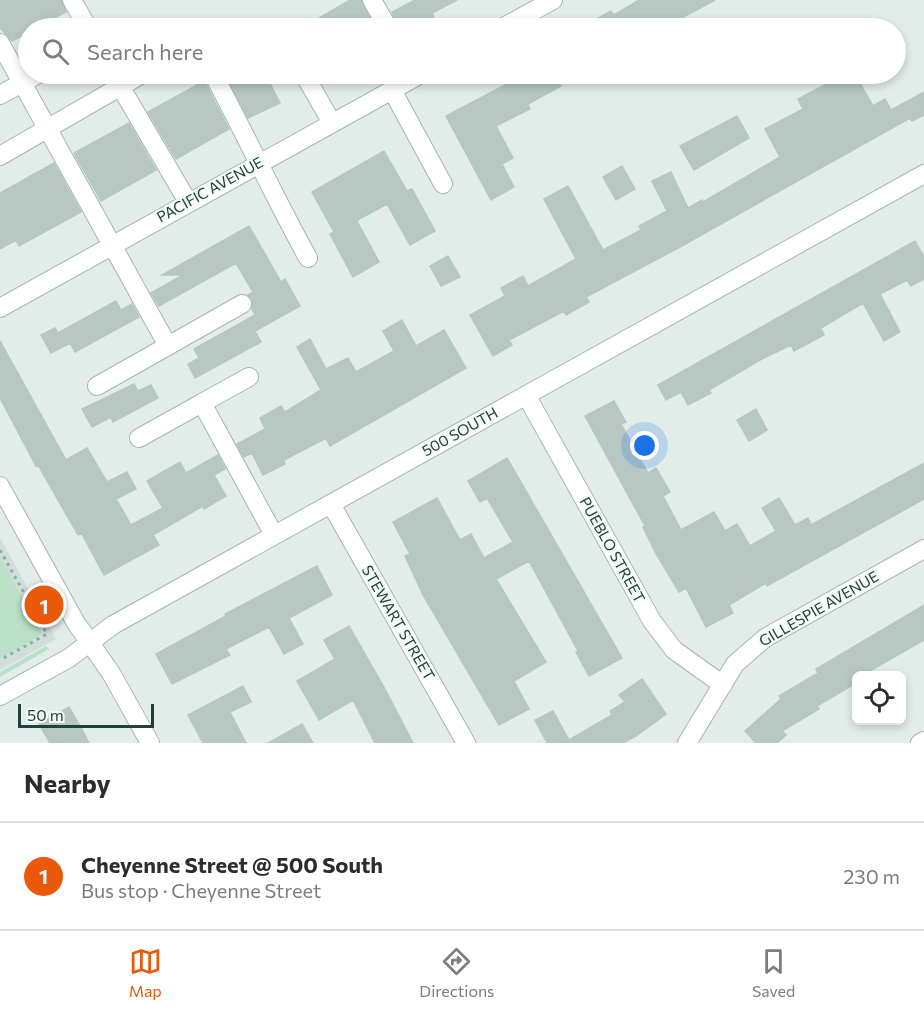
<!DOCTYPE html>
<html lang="en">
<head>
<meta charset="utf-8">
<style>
  :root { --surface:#fff; --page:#f2f2f3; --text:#2b2b33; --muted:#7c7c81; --line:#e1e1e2; --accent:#ea580c }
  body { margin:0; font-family:Commissioner,sans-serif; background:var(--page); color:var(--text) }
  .controls { position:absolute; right:18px; bottom:18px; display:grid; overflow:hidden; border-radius:9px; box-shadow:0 3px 9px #0003 }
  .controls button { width:54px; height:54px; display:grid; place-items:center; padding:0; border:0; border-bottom:2px solid var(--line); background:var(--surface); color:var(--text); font:30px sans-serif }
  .scale { position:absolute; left:18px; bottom:15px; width:136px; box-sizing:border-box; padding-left:6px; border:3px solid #21403a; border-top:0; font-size:16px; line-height:21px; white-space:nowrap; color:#21403a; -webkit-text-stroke:4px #f3faf7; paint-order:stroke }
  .you { position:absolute; left:645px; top:446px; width:21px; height:21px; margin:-15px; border:4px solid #fff; border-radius:50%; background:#1a73e8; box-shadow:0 0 0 9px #1a73e833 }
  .badge { display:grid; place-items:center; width:39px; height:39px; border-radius:50%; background:var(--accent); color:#fff; font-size:20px; font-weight:700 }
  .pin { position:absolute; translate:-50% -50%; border:3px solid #fff; box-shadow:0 2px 6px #0006 }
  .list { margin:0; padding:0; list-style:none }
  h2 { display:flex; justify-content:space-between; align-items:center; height:78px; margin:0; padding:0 24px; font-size:26px }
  h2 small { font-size:20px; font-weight:400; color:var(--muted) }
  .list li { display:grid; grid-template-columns:39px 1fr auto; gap:18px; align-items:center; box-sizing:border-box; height:108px; padding:0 24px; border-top:2px solid var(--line) }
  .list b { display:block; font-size:22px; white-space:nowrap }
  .list p { margin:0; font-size:20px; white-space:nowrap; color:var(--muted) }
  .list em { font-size:20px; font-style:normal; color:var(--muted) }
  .icon { flex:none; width:33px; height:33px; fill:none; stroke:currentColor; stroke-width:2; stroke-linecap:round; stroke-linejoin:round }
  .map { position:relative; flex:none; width:924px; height:743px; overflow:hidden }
  .search { position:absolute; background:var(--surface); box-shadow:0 3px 9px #0003; left:18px; right:18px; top:18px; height:66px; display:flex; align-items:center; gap:15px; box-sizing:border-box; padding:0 21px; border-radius:33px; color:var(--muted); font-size:22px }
  .sheet { height:186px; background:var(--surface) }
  nav { display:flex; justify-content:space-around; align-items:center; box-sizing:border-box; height:84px; border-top:2px solid var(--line); background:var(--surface); font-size:16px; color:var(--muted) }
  nav a { display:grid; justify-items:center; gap:3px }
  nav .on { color:var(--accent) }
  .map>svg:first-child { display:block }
  .built { fill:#d0ddd8 }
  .green { fill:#bae0c7 }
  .building { fill:#b7c8c2; stroke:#b4c8c1; stroke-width:1.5 }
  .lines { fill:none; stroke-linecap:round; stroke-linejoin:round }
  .minor-casing { stroke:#a4b6b1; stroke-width:20 }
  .path { stroke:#81b3a7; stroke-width:3; stroke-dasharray:3 4.5; stroke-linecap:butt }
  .minor { stroke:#fff; stroke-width:18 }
  .labels { text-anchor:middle; stroke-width:4.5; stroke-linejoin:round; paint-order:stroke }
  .street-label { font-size:15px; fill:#21403a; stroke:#f3faf7 }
</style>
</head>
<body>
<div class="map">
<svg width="924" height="743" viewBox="0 0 924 743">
  <rect width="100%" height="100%" fill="#e2ede9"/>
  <path class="built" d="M 0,538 L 56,639 L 0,670 Z"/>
  <path class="green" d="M 0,557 L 42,634 L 0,658 Z
    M 46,646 L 49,649 L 0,677 L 0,672 Z"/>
  <path class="building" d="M 0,0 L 61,0 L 66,12 L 36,28 L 28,28 L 28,33 L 12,41 L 0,28 Z
    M 350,0 L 361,0 L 375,28 L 302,28 Z
    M 415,0 L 457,0 L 432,13 L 434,18 L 418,27 L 415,21 L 399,28 L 392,12 Z
    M 639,0 L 715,0 L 663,28 L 581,28 L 611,11 L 614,15 Z
    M 225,74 L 265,74 L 280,103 L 248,118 Z
    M 526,74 L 555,74 L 561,86 L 528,104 L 530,109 L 496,126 L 513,158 L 502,164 L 514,187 L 491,200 L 446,116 Z
    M 841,74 L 855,74 L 873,106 L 885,99 L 891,110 L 924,92 L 924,115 L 912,121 L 910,118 L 680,247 L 586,297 L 589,302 L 566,315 L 564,311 L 509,340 L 512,345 L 493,356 L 470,315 L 505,296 L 501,288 L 523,276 L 528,286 L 576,259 L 544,199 L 568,186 L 603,250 L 641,230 L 639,226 L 667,211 L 652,181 L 671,172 L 688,208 L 702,200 L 703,202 L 780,157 L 765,129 L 803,109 L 798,99 L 834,80 L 833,78 Z
    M 204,81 L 229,129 L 176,159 L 148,112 Z
    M 737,116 L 749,138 L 694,170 L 680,146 Z
    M 129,123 L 156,170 L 101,201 L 74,153 Z
    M 384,151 L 407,191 L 412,189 L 435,231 L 410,245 L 387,204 L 361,218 L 357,221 L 379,262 L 353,277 L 330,234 L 334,232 L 312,192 Z
    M 54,163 L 81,212 L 19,246 L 16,240 L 0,249 L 0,193 Z
    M 622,166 L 635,189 L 616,200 L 603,177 Z
    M 249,226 L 281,282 L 285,279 L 300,306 L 255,331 L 261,342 L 195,378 L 188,364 L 199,358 L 194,349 L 255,315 L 252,309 L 252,299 L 248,295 L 253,292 L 236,263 L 159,306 L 151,293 L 183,275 L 162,275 Z
    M 915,241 L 924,257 L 924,279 L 911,286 L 907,280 L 880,294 L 900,332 L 884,341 L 863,303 L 821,328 L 824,335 L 794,351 L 791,345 L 760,360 L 709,390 L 711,393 L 688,405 L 681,392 L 666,400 L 658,385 Z
    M 448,256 L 460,277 L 441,286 L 430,266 Z
    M 116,301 L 121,310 L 132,304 L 139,317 L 75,352 L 70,343 L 51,353 L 41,335 L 55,328 L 58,333 Z
    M 402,320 L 416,346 L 444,330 L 466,368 L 330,446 L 326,438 L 284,460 L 285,464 L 263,475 L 252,453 L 244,457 L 237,444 L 265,429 L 260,418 L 281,406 L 285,412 L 321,390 L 297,347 L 310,339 L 326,369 L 348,358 L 356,372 L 394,351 L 383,331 Z
    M 0,341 L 66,460 L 87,448 L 107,482 L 127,472 L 136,489 L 116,499 L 131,525 L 163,508 L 147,481 L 180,462 L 186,473 L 218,455 L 225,469 L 214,475 L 226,496 L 204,509 L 203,506 L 153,535 L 159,545 L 104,575 L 82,534 L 78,535 L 38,465 L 36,466 L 0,398 Z
    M 134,384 L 138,391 L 151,385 L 158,398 L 113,422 L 111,417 L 92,427 L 82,409 Z
    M 614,401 L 626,422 L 621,424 L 648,473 L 656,468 L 670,492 L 663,496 L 681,530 L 714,512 L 725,531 L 737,524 L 750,546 L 776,531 L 762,508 L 779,498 L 795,525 L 808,518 L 811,525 L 924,463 L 924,499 L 767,586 L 766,583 L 729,605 L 733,613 L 706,627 L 686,588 L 679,592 L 655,552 L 643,527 L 645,526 L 585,416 Z
    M 756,409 L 767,430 L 749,441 L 737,420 Z
    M 507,458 L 622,658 L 589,676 L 576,652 L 578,651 L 529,561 L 496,579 L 546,662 L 514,681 L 529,709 L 499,725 L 423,595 L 405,556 L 410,554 L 393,522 L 437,498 L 460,540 L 471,534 L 484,558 L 513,542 L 487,498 L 480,502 L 468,481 Z
    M 317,566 L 332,595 L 289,618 L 303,644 L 284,654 L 269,627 L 226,649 L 230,655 L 172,684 L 156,654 L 226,616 L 225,614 Z
    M 924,605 L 924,640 L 863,675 L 856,675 L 856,683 L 817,706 L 819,709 L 782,731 L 786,735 L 777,743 L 756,743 L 745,731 L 781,699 L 779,696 L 818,673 L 816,669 Z
    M 349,626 L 385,689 L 413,743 L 375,743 L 353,700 L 319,720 L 297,681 L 335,659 L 324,640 Z
    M 642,679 L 666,714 L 636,736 L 623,743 L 547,743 L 535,720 L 553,711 L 569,740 L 612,715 L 610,711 L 625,702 L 619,695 Z
    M 243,686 L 251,702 L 230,712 L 246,743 L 203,743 L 188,715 Z
    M 69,707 L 83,731 L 89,743 L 50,743 L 39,724 Z
    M 302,724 L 313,743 L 268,743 Z"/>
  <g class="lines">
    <defs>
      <path id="minor" d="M 72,0 L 88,28
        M 372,0 L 388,28
        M 502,28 L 553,0
        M 0,43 L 168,346
        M 113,74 L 188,202
        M 213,74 C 246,135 274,197 308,258
        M 304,74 L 332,123
        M 392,90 L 443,184
        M 0,95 L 38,74
        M 0,156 L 142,74
        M 0,308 L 421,74
        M 249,377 L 202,403 L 274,535
        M 97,386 L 242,304
        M 526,395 L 652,621 L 674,650 L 723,685
        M 139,438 L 202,403
        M 0,486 L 76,623 L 111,673 L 150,743
        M 331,504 L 466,743
        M 0,696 L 69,658 L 113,625 L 924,174
        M 687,743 L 735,664 L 765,638 L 924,549
        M 920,743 L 924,741"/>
    </defs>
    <use href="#minor" class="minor-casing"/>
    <path class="path" d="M 0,550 L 47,634 L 0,660"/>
    <use href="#minor" class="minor"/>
  </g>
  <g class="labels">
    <g class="street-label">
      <text transform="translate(210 190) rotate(-29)" y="5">PACIFIC AVENUE</text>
      <text transform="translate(460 432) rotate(-29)" y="5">500 SOUTH</text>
      <text transform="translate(612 550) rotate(61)" y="5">PUEBLO STREET</text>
      <text transform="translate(819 609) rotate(-30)" y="5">GILLESPIE AVENUE</text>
      <text transform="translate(398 623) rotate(60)" y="5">STEWART STREET</text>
    </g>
  </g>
</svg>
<div class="controls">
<button><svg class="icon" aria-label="locate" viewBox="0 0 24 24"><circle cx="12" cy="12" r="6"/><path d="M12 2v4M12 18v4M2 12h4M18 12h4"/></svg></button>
</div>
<div class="scale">50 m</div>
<div class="you"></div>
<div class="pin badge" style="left:44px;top:605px">1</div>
<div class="search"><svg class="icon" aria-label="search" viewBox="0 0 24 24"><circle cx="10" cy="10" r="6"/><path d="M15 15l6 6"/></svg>Search here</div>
</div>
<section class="sheet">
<h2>Nearby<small></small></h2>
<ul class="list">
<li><span class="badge">1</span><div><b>Cheyenne Street @ 500 South</b><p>Bus stop · Cheyenne Street</p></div><em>230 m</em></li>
</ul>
</section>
<nav>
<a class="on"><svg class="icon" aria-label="map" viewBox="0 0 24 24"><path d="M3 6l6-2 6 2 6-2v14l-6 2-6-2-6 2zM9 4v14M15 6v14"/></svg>Map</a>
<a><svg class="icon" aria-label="directions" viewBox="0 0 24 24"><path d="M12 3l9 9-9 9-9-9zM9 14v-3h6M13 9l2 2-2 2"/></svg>Directions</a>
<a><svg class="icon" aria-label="saved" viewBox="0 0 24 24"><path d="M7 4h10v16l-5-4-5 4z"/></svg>Saved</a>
</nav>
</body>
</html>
